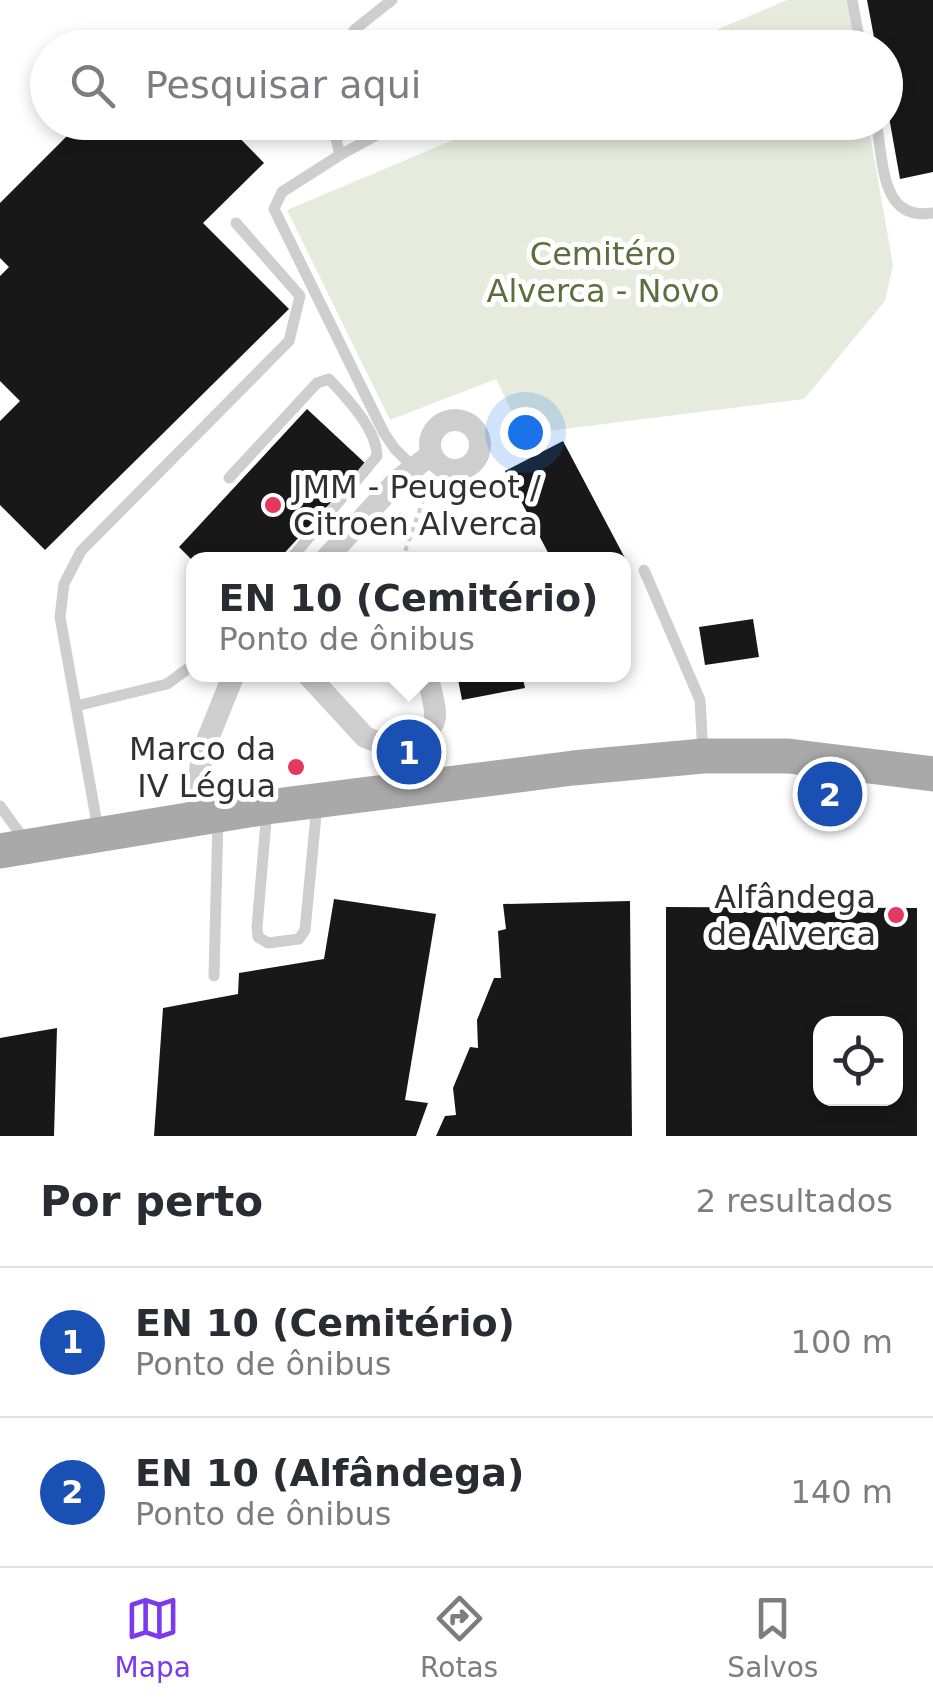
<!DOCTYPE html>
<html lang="pt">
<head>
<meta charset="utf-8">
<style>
  :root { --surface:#fff; --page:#f7f7f7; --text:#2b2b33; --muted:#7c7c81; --line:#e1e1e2; --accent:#7c3aed }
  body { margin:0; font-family:"DejaVu Sans",sans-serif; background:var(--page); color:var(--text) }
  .controls { position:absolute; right:30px; bottom:30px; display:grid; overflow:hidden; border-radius:20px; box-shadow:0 5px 15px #0003 }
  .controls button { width:90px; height:90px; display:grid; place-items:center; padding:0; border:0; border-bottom:2px solid var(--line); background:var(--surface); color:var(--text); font:50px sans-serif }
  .you { position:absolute; left:525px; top:432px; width:35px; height:35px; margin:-25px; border:8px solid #fff; border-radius:50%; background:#1a73e8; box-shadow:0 0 0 15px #1a73e833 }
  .badge { display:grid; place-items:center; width:65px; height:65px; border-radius:50%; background:var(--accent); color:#fff; font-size:32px; font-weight:700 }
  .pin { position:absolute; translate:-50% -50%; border:5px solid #fff; box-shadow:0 2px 10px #0006 }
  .popup { position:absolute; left:186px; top:552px; width:445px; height:130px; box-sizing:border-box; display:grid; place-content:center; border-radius:20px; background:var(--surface); filter:drop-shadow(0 2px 8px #0005); font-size:32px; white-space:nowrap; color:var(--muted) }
  .popup b { font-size:38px; color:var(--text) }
  .popup::after { content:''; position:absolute; left:50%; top:100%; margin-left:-20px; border:20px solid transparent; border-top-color:var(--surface) }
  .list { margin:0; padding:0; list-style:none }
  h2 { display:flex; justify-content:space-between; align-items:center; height:130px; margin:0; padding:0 40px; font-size:42px }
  h2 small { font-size:32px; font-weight:400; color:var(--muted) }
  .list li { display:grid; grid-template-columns:65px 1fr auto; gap:30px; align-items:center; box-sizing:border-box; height:150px; padding:0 40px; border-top:2px solid var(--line) }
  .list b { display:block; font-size:38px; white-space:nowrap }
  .list p { margin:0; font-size:32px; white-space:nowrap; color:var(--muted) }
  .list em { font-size:32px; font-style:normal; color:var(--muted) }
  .icon { flex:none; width:55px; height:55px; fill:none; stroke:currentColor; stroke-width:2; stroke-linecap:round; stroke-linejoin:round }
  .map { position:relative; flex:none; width:933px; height:1136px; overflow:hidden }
  .search { position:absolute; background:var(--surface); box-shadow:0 5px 15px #0003; left:30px; right:30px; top:30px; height:110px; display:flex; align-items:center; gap:25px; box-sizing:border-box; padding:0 35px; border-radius:55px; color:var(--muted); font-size:38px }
  .sheet { height:430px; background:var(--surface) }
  nav { display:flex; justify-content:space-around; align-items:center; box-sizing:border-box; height:140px; border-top:2px solid var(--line); background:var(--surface); font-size:28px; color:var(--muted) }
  nav a { display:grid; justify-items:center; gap:5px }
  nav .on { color:var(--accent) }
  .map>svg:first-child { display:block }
  .green { fill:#e7ebdd }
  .building { fill:#181818; fill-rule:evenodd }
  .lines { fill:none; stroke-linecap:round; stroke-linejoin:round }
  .path { stroke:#cecece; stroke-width:4; stroke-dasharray:5 5; stroke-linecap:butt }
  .service { stroke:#cecece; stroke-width:11 }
  .minor { stroke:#cecece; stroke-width:22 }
  .primary { stroke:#a9a9a9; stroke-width:35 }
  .poi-dot { fill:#e43861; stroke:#fff; stroke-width:4 }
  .labels { text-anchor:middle; stroke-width:10; stroke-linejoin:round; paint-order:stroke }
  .park-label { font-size:32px; fill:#5c6e3e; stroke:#fff }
  .poi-label { font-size:32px; fill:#313131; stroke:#fff; text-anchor:end }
</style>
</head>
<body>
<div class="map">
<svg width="933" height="1136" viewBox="0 0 933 1136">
  <rect width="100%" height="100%" fill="#fff"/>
  <path class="green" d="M 787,0 L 846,0 L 855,47 L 674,48 Z
    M 496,122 L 868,123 L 893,265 L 885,301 L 804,399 L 523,434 L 496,379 L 390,420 L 287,210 Z"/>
  <path class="building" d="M 867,0 L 933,0 L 933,172 L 900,179 L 886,100 L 886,48 L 876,48 Z
    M 81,122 L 105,122 L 119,136 L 133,122 L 224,122 L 264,163 L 203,223 L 289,309 L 45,550 L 0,505 L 0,421 L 20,401 L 0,381 L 0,276 L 9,267 L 0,258 L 0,203 Z
    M 307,409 L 366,464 L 278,560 L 192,560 L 179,547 Z
    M 563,441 L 626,560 L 552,560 L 505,471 Z
    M 753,619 L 759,657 L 705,665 L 699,627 Z
    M 457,674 L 522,674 L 525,688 L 462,700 Z
    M 334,899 L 436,914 L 405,1100 L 428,1103 L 416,1136 L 154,1136 L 163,1008 L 238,994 L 239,973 L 324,959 Z
    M 630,901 L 632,1136 L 436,1136 L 445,1116 L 456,1115 L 453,1088 L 470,1047 L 478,1048 L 477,1020 L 494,978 L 501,978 L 498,931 L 506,929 L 503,904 Z
    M 666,907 L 917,908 L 917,1136 L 666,1136 ZM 820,1024 L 896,1024 L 896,1098 L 820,1098 Z
    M 57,1028 L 54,1136 L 0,1136 L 0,1038 Z"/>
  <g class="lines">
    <path class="path" d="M 402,560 L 427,489"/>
    <path class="service" d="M 852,0 L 861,48
      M 348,48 L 354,30 L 392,0
      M 337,122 L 336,139 L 340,155 L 282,192 L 274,209 L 384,433 L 395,449 L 412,466
      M 876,122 C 884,162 880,222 933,213
      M 340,155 L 401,122
      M 229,478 L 317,383 L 329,379 C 347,398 377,430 377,456 L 290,560
      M 644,570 L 700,700 L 703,754
      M 76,706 L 167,684 L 194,664
      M 0,806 L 27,843
      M 267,810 L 257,927 L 258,937 L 268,943 L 299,939 L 305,930 L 317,805
      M 98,829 L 60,617 L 64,584 L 81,551 L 289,341 L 300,296 L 236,223
      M 214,976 L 218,819"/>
    <path class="minor" d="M430 445a25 25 0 1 1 50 0a25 25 0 1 1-50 0Z
      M 325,560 L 398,480 L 432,454
      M 307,674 L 365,737 C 377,743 385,742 397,740 C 448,732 436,715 427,674
      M 195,818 L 202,753 L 234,674"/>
    <path class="primary" d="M 0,851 L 267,807 L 573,768 L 703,756 L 788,756 L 933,774"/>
  </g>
  <g class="poi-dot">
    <circle cx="273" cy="505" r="10"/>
    <circle cx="296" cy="767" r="10"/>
    <circle cx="896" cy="915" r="10"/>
  </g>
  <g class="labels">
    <g class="park-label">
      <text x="603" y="265">Cemitéro<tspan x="603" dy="37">Alverca - Novo</tspan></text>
    </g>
    <g class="poi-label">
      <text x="293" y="498" text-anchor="start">JMM - Peugeot /<tspan x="293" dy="37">Citroen Alverca</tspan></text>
      <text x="276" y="760">Marco da<tspan x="276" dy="37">IV Légua</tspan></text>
      <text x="876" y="908">Alfândega<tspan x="876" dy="37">de Alverca</tspan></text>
    </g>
  </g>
</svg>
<div class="controls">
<button><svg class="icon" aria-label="locate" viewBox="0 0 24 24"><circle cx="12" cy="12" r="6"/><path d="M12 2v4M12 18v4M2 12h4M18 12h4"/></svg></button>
</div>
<div class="you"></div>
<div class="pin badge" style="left:409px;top:752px;background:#1a4fb4">1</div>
<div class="popup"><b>EN 10 (Cemitério)</b>Ponto de ônibus</div>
<div class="pin badge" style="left:830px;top:794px;background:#1a4fb4">2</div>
<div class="search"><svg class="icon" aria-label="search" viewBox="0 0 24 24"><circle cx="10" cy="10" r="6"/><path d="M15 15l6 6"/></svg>Pesquisar aqui</div>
</div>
<section class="sheet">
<h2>Por perto<small>2 resultados</small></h2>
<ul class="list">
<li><span class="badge" style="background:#1a4fb4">1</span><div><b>EN 10 (Cemitério)</b><p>Ponto de ônibus</p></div><em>100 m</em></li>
<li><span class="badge" style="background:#1a4fb4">2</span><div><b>EN 10 (Alfândega)</b><p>Ponto de ônibus</p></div><em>140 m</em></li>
</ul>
</section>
<nav>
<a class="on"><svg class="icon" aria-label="map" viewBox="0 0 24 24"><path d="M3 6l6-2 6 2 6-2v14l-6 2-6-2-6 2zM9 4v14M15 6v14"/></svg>Mapa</a>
<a><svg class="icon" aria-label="directions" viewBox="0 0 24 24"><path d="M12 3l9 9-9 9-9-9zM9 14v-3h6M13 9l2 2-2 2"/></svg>Rotas</a>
<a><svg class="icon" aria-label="saved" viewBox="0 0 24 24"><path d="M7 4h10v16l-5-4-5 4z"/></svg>Salvos</a>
</nav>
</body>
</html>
